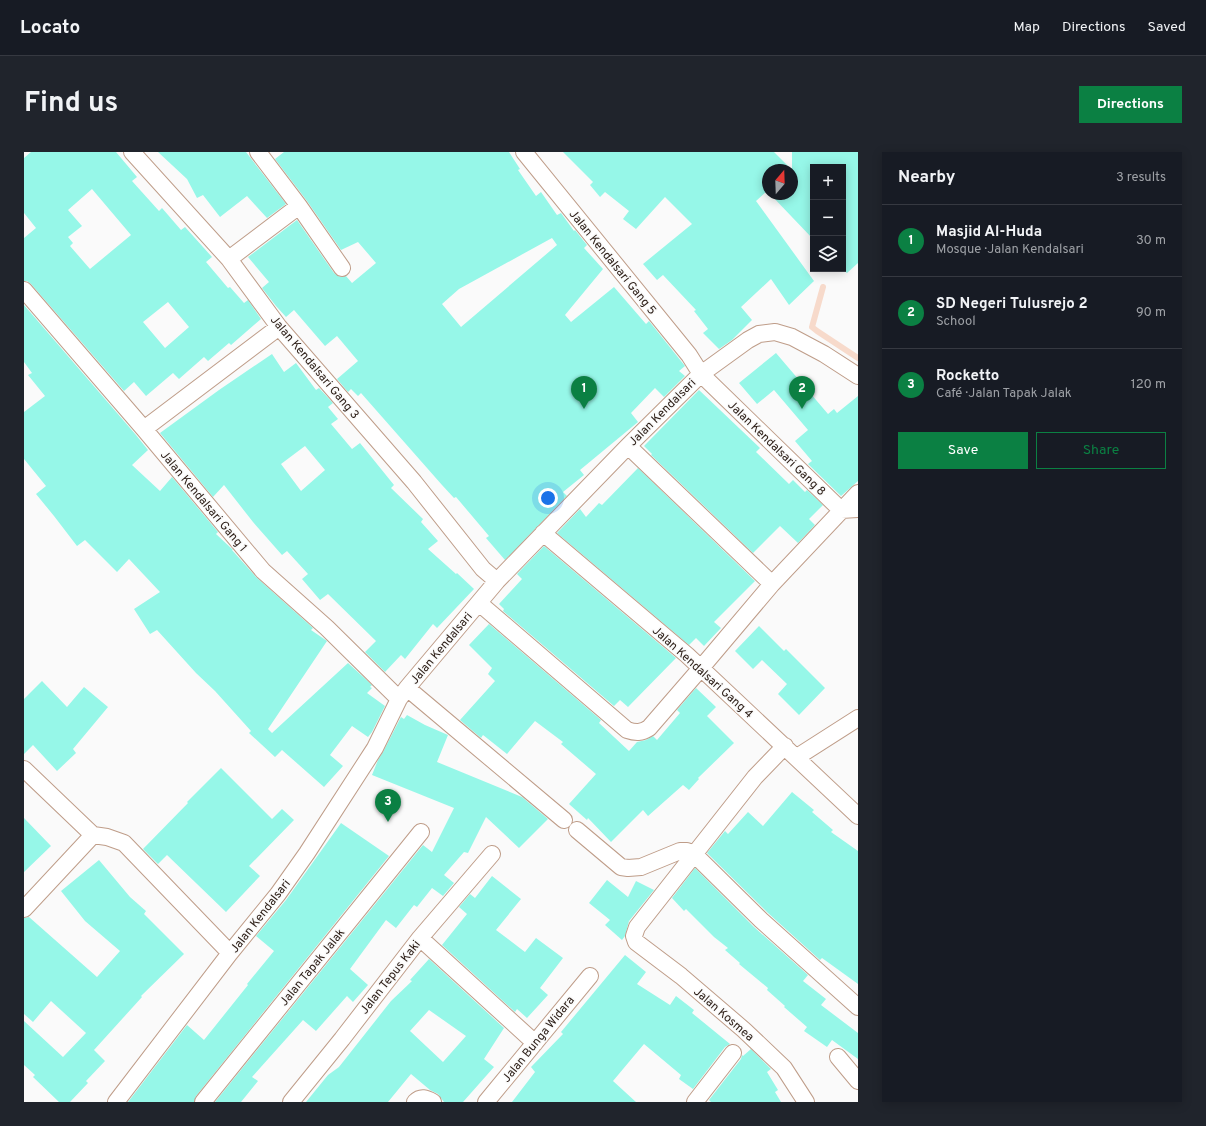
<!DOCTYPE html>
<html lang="en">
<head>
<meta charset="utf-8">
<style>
  :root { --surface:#171b24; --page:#20242c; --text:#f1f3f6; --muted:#9ea1a6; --line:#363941; --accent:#0b8043 }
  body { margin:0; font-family:Overpass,sans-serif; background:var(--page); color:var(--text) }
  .controls { position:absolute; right:12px; top:12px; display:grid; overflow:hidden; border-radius:0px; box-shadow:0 2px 10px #0003 }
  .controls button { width:36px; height:36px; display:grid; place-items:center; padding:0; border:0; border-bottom:1px solid var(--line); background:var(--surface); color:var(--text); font:20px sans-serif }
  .compass { position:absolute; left:738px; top:12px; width:36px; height:36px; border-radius:50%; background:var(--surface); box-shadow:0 2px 10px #0003; rotate:19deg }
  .you { position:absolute; left:524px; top:346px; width:14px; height:14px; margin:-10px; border:3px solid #fff; border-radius:50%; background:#1a73e8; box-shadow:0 0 0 6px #1a73e833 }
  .badge { display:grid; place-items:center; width:26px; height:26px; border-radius:50%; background:var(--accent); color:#fff; font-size:13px; font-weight:700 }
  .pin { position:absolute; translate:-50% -33px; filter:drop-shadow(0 1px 2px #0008) }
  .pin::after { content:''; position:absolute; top:21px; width:14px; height:12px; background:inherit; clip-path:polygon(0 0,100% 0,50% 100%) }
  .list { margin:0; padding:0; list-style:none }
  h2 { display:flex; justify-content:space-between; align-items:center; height:52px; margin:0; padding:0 16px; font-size:17px }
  h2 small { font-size:13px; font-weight:400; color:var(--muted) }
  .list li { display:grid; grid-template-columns:26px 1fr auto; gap:12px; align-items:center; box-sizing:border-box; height:72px; padding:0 16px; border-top:1px solid var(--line) }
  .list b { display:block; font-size:15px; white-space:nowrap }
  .list p { margin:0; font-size:13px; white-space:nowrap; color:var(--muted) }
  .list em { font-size:13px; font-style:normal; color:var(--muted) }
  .actions { display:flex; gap:8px; padding:12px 16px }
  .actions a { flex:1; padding:9px 0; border:1px solid var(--accent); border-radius:0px; text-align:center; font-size:14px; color:var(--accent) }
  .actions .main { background:var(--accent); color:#fff }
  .icon { flex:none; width:22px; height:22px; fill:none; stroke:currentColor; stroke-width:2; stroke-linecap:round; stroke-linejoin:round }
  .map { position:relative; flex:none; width:834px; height:950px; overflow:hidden; border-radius:0px }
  header { display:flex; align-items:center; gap:24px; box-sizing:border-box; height:56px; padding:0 20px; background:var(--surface); border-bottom:1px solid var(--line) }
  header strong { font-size:19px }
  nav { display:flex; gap:22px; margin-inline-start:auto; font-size:14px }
  .intro { display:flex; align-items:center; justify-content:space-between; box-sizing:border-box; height:96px; padding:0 24px }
  h1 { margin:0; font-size:28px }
  .button { padding:10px 18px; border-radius:0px; background:var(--accent); color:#fff; font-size:14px; font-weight:700 }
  main { display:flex; gap:24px; padding:0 24px }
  aside { flex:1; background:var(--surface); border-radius:0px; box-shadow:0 2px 10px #0003 }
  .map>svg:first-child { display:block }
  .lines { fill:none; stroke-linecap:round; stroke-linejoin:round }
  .stream { stroke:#f7dacb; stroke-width:6 }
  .building { fill:#96f7e8; fill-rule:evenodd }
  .minor-casing { stroke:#bf9d89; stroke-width:18 }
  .minor { stroke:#fff; stroke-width:16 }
  .labels { text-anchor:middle; stroke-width:3; stroke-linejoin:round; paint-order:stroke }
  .street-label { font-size:12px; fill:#2e2019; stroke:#fafafa }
</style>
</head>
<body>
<header>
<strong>Locato</strong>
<nav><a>Map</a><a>Directions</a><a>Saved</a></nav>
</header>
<div class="intro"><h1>Find us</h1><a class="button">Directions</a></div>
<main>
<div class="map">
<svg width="834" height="950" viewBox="0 0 834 950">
  <rect width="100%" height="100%" fill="#fafafa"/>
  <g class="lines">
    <path class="stream" d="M 799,135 L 788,175 L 793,179 L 834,206"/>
  </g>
  <path class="building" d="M 7,0 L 92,0 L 113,25 L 108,29 L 135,59 L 138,56 L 157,78 L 161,75 L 188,105 L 182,110 L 204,136 L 206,135 L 220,151 L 224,148 L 237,167 L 207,193 L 205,191 L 184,209 L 180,205 L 155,227 L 149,221 L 122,244 L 110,230 L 100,239 L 7,132 L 3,129 L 0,129 L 0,86 L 12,76 L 0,61 L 0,6 ZM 68,37 L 107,83 L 66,117 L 46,94 L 49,91 L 44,85 L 58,74 L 44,58 ZM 144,150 L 165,175 L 141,196 L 119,170 Z
    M 134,0 L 222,0 L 262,52 L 243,66 L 223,44 L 196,65 L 179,43 L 173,46 L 163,27 Z
    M 260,0 L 485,0 L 496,17 L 494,18 L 512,44 L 517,40 L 533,63 L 537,61 L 550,79 L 551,78 L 563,93 L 560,96 L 579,117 L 541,163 L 547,170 L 590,135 L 622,172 L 625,169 L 661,214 L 655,219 L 661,224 L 640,245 L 631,236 L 607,261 L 614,270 L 556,318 L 560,323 L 539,340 L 543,344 L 481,408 L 462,386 L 465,384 L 432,345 L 430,346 L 418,333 L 337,241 L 334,244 L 327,237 L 324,240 L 313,227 L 334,209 L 313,184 L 301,194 L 270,158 L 262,165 L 252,154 L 238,136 L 245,130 L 224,105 L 273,68 L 310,121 L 314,124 L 318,125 L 322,124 L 328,131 L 352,111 L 334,90 L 317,98 L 283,49 L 251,7 ZM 528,86 L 533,93 L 437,175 L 418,152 L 435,137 Z
    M 539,0 L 750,0 L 768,18 L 744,18 L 744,40 L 743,39 L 732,49 L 790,129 L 765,153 L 747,127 L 717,155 L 728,168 L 708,188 L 695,197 L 679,181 L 684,177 L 670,159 L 672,158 L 639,123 L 633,128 L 619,112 L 668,72 L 641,45 L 612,77 L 599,67 L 605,59 L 581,40 L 576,45 L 566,33 L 569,30 Z
    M 768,0 L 834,0 L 834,111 L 823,121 L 818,117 L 819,15 L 789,15 L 789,87 L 746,42 L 768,42 Z
    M 0,153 L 112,283 L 124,298 L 108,313 L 136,339 L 148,325 L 194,380 L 192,382 L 207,396 L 209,398 L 208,398 L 232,425 L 289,476 L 287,478 L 303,489 L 244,577 L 248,581 L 324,511 L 348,533 L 346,535 L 348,536 L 343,541 L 361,554 L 348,580 L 344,585 L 328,574 L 306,603 L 319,614 L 300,635 L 258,598 L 251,605 L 225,581 L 227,579 L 191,539 L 172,521 L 133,478 L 126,482 L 110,457 L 136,440 L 105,407 L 93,420 L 61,388 L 53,394 L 30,364 L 12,342 L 22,334 L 0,307 L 0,260 L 21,244 L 4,223 L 8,221 L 0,210 Z
    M 752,201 L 804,262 L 810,257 L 813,261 L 834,244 L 834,329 L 817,344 L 784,312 L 788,309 L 771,289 L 784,278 L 750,238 L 733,252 L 715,231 Z
    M 248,202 L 260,220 L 272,211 L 292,238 L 295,236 L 309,251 L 304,255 L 314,267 L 307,272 L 328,297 L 336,291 L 370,333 L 367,336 L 399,367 L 397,370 L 414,389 L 404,397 L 432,422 L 433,421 L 450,437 L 413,476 L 409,472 L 381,507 L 377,503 L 361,520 L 341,500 L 352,489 L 304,442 L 296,448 L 278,427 L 284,422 L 263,399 L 258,403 L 229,370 L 200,333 L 189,345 L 136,281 L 195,238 ZM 281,294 L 301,318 L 277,339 L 257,312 Z
    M 675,238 L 736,296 L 732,300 L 765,332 L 769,328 L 781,340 L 783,338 L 799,353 L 785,367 L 791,373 L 774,391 L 756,374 L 729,401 L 627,303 L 628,302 L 620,294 Z
    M 614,316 L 731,429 L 690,470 L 697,476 L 680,494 L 672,486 L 665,493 L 533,381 L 556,357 L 562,365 L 575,351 L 578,353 Z
    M 520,394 L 652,506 L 604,555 L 596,548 L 590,554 L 479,459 L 480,457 L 475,452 L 498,427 L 493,422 Z
    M 465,472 L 577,568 L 575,571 L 605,599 L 613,590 L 622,588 L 629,584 L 633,588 L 656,561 L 653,558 L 672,536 L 692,555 L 683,564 L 710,591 L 674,626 L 675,627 L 665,638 L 659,633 L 624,664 L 619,658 L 587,690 L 564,666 L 563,668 L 545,652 L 572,622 L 537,592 L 539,590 L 511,569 L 483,602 L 459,583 L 457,586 L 436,568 L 471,529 L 464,522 L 468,516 L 445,493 Z
    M 735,474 L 760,499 L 762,497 L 801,536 L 775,563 L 754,542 L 763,532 L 738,508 L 729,517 L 711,499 Z
    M 18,529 L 43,555 L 60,535 L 84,555 L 49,597 L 52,601 L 33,619 L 9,593 L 0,602 L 0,547 Z
    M 383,563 L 401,573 L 424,583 L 413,610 L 498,645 L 524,667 L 495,696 L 462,665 L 444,701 L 440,700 L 420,723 L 430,731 L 419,744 L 408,736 L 393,755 L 390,753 L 372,776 L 362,768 L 326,817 L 344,833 L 329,850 L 323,844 L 292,879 L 279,868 L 228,925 L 234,929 L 217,950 L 191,950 L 399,693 L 408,700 L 430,656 L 348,623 L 354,608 L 359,600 L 377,565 L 380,567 Z
    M 197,616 L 248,667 L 258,657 L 270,668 L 225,714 L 236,724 L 202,760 L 143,703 L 134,712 L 119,697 L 164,651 L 163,650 Z
    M 768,640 L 790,658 L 788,660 L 809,678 L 807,680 L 834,699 L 834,832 L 798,806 L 796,808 L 744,761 L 683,701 L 701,679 L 704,682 L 724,660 L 739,674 Z
    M 0,666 L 27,694 L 0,720 Z
    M 317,671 L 365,704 L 172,944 L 170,950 L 104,950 L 163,873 L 180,888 L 224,833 L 223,832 L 250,799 L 232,784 L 262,748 Z
    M 75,708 L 106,745 L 122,759 L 120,762 L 160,802 L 117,844 L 118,845 L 70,898 L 81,909 L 62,929 L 64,931 L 46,950 L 35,950 L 9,925 L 11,923 L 0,913 L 0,869 L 39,905 L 62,881 L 27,849 L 9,870 L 0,862 L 0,766 L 5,765 L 73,825 L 96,799 L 61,769 L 37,739 Z
    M 671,716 L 730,775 L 784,823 L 779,829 L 802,847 L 797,853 L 834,881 L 834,907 L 808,888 L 803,895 L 780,879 L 783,875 L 760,855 L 761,854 L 743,838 L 744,836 L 715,812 L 716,811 L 701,798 L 704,796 L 690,785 L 662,757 L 660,759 L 648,746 Z
    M 468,724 L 497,747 L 472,778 L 501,800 L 512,786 L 539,806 L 516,836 L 524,843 L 503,866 L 493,857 L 491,860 L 418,793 L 443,762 L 435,755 L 446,742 L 451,746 Z
    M 583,728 L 604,745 L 612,729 L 630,738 L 605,769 L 601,784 L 598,788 L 581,773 L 586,768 L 565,751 Z
    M 601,803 L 622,820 L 613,832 L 646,853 L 652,844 L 670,858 L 668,861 L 706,892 L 701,895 L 669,937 L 655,927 L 657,923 L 620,892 L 589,929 L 612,950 L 488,950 L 511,920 L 507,915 L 539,882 L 537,880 Z
    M 405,807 L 480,876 L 460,907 L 470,915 L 439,950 L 420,950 L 414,942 L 406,938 L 387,922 L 364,950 L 282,950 L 304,923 L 315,915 L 367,849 L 388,829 L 386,828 ZM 405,858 L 442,884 L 419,910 L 386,879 Z
    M 727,897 L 747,917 L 743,920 L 754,938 L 751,940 L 757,950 L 687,950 L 685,948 L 717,907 L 718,903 L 719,904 Z"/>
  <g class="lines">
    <defs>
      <path id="minor" d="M 108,0 L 205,107 L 255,175 L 390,330 L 459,417 L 473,429
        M 234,0 L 275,54 L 318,116
        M 500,0 L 665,203 L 677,222 L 817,358 L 834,357
        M 205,107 L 275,54
        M 0,138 L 120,277 L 239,419 L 303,476 L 375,547
        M 120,277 L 255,175
        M 604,294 L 748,432
        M 519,381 L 663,503 L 834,664
        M 455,451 L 603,578 C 612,581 617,581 625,576 L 677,516 L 748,432 L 834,341
        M 383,536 L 540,668
        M 761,594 L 731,625 L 613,775 L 610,784 L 612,790 L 657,824 L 720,878 L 760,916 L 782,950
        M 773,605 L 834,566
        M 0,617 L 69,683 L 83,685 L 100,691 L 206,801
        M 553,678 L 597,715 L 604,716 L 617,715 L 656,699 L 663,699 L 670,702 L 737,768 L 834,855
        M 0,757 L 69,683
        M 396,786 L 511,891
        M 814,905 L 834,929
        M 92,950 L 206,801 L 254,742 L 283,701 L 351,596 L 375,547 L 383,536 L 473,429 L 604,294 L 677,222 L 724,188 L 735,182 L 751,180 L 768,185 L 800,202 L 834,224
        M 179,950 L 397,680
        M 267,950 L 318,887 L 396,786 L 468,702
        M 391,950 C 397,944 402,946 409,950
        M 462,950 L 566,824
        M 671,950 L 709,901"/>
    </defs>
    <use href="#minor" class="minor-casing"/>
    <use href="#minor" class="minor"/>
  </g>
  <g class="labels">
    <g class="street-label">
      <text transform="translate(589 110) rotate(51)" y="4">Jalan Kendalsari Gang 5</text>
      <text transform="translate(291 215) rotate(50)" y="4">Jalan Kendalsari Gang 3</text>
      <text transform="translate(638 260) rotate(-45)" y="4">Jalan Kendalsari</text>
      <text transform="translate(753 296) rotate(44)" y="4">Jalan Kendalsari Gang 8</text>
      <text transform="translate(180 349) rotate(50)" y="4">Jalan Kendalsari Gang 1</text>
      <text transform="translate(417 496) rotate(-50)" y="4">Jalan Kendalsari</text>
      <text transform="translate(679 520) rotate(42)" y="4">Jalan Kendalsari Gang 4</text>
      <text transform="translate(236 764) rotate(-52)" y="4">Jalan Kendalsari</text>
      <text transform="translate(288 815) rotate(-51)" y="4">Jalan Tapak Jalak</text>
      <text transform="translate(366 825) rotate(-52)" y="4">Jalan Tepus Kaki</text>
      <text transform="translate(700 862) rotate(41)" y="4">Jalan Kosmea</text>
      <text transform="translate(514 887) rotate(-51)" y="4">Jalan Bunga Widara</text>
    </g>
  </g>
</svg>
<div class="controls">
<button>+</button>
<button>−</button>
<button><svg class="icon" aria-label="layers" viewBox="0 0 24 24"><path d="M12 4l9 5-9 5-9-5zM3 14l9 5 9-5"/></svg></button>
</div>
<svg class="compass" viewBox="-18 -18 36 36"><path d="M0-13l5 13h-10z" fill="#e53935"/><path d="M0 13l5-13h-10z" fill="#9ea1a6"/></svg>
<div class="you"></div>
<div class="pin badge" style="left:560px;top:257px">1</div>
<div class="pin badge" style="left:778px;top:257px">2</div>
<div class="pin badge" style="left:364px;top:670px">3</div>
</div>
<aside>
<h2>Nearby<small>3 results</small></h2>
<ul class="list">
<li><span class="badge">1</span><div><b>Masjid Al-Huda</b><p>Mosque · Jalan Kendalsari</p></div><em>30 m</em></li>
<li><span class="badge">2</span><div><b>SD Negeri Tulusrejo 2</b><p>School</p></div><em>90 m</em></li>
<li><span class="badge">3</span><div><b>Rocketto</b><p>Café · Jalan Tapak Jalak</p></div><em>120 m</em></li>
</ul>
<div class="actions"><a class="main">Save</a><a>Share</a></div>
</aside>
</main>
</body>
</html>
